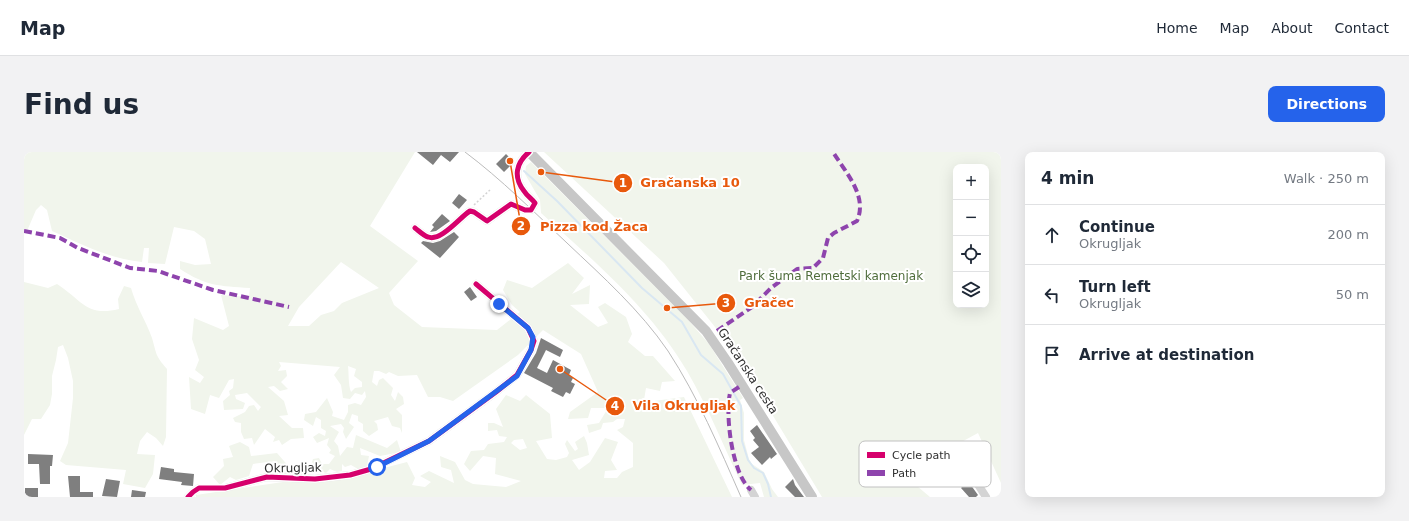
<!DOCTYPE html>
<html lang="en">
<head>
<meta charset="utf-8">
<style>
  :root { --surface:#fff; --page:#f2f2f3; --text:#1f2937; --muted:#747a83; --line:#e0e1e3; --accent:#2563eb }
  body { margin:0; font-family:"DejaVu Sans",sans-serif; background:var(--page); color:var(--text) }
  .controls { position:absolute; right:12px; top:12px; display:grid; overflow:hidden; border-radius:8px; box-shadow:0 4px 16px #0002 }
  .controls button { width:36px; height:36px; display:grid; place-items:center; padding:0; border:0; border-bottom:1px solid var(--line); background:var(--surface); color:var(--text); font:20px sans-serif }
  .stop { position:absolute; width:12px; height:12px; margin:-9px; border:3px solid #2563eb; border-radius:50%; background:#fff }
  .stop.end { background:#2563eb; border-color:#fff; box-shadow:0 1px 4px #0008 }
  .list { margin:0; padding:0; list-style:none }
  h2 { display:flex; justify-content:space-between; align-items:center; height:52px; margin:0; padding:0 16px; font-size:17px }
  h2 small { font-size:13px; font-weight:400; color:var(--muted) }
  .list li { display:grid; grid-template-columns:26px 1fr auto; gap:12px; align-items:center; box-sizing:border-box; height:60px; padding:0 16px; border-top:1px solid var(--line) }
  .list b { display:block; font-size:15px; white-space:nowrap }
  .list p { margin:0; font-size:13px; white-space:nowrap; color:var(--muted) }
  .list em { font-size:13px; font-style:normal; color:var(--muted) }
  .icon { flex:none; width:22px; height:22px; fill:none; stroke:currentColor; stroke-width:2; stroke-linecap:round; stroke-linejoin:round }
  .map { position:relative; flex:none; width:977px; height:345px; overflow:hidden; border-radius:8px }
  header { display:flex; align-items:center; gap:24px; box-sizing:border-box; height:56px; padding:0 20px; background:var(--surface); border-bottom:1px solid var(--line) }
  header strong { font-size:19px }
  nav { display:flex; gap:22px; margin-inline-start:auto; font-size:14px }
  .intro { display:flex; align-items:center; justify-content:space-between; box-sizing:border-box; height:96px; padding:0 24px }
  h1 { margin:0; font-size:28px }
  .button { padding:10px 18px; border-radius:8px; background:var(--accent); color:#fff; font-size:14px; font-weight:700 }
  main { display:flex; gap:24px; padding:0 24px }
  aside { flex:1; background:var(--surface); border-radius:8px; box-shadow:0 4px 16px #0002 }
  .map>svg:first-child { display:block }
  .green { fill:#f1f5ec; fill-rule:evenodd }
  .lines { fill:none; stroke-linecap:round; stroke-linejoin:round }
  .stream { stroke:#d9e7f2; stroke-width:2 }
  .building { fill:#7f7f7f }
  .path { stroke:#d4d4d4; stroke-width:1.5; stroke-dasharray:2 2; stroke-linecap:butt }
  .minor { stroke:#d4d4d4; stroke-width:8 }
  .major { stroke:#c7c7c7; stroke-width:10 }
  .tram { stroke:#bbb; stroke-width:1 }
  .quiet { stroke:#8e44ad; stroke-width:4; stroke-dasharray:8 4; stroke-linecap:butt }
  .cycleway-casing { stroke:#fff; stroke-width:8 }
  .cycleway { stroke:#d6006c; stroke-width:5 }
  .route { stroke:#2563eb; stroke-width:5 }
  .labels { text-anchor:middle; stroke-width:4; stroke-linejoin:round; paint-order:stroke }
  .park-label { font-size:12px; fill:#4f6d3b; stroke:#fff }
  .street-label { font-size:12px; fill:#2f2f2f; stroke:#fff }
  .key { fill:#fff; stroke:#c1c1c1; stroke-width:1 }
  .key-label { font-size:11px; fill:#2f2f2f }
  .leader { fill:none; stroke:#e8590c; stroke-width:1.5 }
  .callout-dot { fill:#e8590c; stroke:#fff; stroke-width:1.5 }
  .mark-label { font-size:12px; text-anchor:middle; font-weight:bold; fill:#fff }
  .callout-label { font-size:13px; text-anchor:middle; font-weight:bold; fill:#e8590c; stroke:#fff; stroke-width:4; stroke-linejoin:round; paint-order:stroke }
</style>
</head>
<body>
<header>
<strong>Map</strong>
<nav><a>Home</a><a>Map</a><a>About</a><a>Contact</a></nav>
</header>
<div class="intro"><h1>Find us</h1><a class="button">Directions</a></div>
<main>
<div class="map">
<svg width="977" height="345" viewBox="0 0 977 345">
  <rect width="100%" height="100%" fill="#fff"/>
  <path class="green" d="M 0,0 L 391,0 L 346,74 L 394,109 L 365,141 L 370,153 L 398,175 L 473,178 L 496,160 L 488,153 L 479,138 L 483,128 L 508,136 L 544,111 L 560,126 L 548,142 L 566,133 L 565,152 L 546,153 L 574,175 L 584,171 L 574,155 L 581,151 L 602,165 L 608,182 L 604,190 L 621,204 L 629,204 L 651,229 L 638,230 L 636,239 L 622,236 L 619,254 L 627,258 L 630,249 L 660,245 L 708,345 L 172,345 L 172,343 L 259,330 L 314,328 L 383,310 L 391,326 L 388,333 L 401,335 L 407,330 L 396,324 L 405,319 L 430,331 L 427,318 L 417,315 L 416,304 L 431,310 L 441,328 L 449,332 L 482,335 L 497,329 L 471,322 L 472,306 L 459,304 L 446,319 L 440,312 L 447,299 L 460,298 L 464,292 L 480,290 L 483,285 L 475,284 L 473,278 L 464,279 L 464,271 L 470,271 L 479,275 L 472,257 L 482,243 L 496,249 L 502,243 L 526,262 L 528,286 L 512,289 L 523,307 L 532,308 L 543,305 L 545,301 L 541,292 L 543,288 L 551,299 L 554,297 L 551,290 L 560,284 L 563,291 L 565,303 L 548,308 L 555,318 L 566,310 L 581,286 L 594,290 L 587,308 L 593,318 L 581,319 L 580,326 L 593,326 L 598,320 L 609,315 L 609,291 L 593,278 L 599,275 L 601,267 L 593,267 L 589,270 L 579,271 L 577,277 L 565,281 L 563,273 L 575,271 L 584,256 L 567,256 L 564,266 L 544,267 L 546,260 L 574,240 L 557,202 L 519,178 L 494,203 L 429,249 L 416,245 L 404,245 L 393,223 L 374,224 L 365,220 L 362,222 L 355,219 L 350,219 L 348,230 L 353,234 L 355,228 L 359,226 L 369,236 L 367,243 L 371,249 L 374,240 L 379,245 L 380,252 L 372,257 L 378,263 L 378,281 L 376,276 L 368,274 L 364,265 L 350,269 L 353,272 L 354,278 L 345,284 L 339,279 L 339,272 L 334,269 L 334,264 L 328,262 L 325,271 L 330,275 L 322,287 L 319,280 L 320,276 L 317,272 L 306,274 L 315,280 L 310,289 L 314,294 L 316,304 L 323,295 L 329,296 L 332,283 L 363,296 L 373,288 L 377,300 L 356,304 L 336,296 L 337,303 L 345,304 L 343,314 L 334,317 L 327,313 L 321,315 L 318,312 L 318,319 L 313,320 L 306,317 L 302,321 L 292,317 L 288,310 L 289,307 L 295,306 L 298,312 L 305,312 L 311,304 L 305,301 L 307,298 L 303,293 L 305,286 L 293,291 L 289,285 L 295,281 L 301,284 L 302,279 L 297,276 L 297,268 L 292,265 L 289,274 L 280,268 L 281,262 L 292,260 L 303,246 L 309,260 L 308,264 L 320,268 L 324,260 L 324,253 L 331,251 L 337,253 L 342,245 L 341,239 L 338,243 L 331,241 L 326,247 L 319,246 L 317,233 L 310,223 L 316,215 L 255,210 L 257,214 L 254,219 L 262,218 L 263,224 L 257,230 L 264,237 L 256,239 L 250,234 L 244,235 L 260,249 L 264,263 L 255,264 L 268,276 L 279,276 L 280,286 L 267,287 L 258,293 L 255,288 L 249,290 L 251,285 L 241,277 L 230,293 L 228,286 L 220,287 L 217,280 L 217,271 L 211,270 L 209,266 L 221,260 L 225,254 L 230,253 L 234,259 L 237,255 L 223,241 L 211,243 L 212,247 L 221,251 L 219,257 L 200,258 L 199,249 L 206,243 L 205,239 L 209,236 L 210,227 L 205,228 L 195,246 L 186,243 L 181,262 L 167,257 L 165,225 L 176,231 L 180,225 L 171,218 L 175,208 L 168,187 L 170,166 L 199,178 L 205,174 L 197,143 L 225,145 L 226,136 C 195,134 182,134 156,117 L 156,109 L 171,113 L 187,112 L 181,87 L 170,79 L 150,75 L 141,112 L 124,111 L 125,96 L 120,96 L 118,110 C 86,107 57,92 28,79 L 23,58 L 17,53 L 12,58 L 3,79 L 0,79 ZM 317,110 L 355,136 L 318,151 L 310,159 L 297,163 L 285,174 L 264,174 L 275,155 ZM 324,214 L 332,217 L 330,224 L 338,230 L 338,235 L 331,236 L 327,240 C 324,232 325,222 324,214 ZM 499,287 L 503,296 L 496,298 L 487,291 L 490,288 Z
    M 520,0 L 977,0 L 977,331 L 954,281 L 906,307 L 873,298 L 874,318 L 906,345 L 798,345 L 725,224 L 691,175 L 640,111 ZM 932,15 L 962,15 L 962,153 L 932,153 Z
    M 507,10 L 665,169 L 685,192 L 719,246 L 716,248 L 720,261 L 720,288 L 725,307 L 728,312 L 740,320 L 748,337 L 754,345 L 740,345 L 736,331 L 718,333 C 700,295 684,255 663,219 C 626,156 570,109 517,61 L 516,48 L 501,22 L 502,14 Z
    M 0,130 L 24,136 L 33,132 C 58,148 62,165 95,157 L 94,147 L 100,134 L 107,136 C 112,154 122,169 128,186 C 133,203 131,203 143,217 L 142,285 L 139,294 L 132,286 L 123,280 L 116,289 L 113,302 L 131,303 L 129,322 L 121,336 L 99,332 L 102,318 L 42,313 L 36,309 L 44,291 L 49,246 L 49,229 L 44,206 L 39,193 L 34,195 L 32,208 L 28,224 L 28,242 L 26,253 L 17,267 L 8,267 L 0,283 Z
    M 216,290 L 225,295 L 227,304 L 253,301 L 267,317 L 271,314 L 278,319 L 282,315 L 286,317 L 280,323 L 252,322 L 252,309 L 229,312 L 225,324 L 212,328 L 206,325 L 196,333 L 189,325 L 200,314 L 199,307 L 209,305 L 205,294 Z"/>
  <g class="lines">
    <path class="stream" d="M 500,19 L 533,49 L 618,136 L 658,170 L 677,203 L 699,222 L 717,254 L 718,289 L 724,308 L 730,316 L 739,321 L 744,332 L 747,345"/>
  </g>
  <path class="building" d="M 393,0 L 435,0 L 426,10 L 417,3 L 409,13 Z
    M 482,2 L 490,10 L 480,20 L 472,12 Z
    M 435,42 L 443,48 L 435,57 L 428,51 Z
    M 418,62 L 426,69 L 412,79 L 406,80 L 410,75 L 408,73 Z
    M 430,80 L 435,85 L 416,106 L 397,91 L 399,89 L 409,91 L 416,89 Z
    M 446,135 L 453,145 L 447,149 L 440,140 Z
    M 517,186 L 539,198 L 536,205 L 522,198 L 513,216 L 523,221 L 529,208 L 547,218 L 545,223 L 549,226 L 547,230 L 551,232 L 546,242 L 542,240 L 539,245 L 527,239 L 529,236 L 500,221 L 512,201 Z
    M 733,273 L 753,302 L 747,307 L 746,305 L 738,313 L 727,301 L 735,295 L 729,288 L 731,286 L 726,279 Z
    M 4,302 L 29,303 L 28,314 L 26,314 L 26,332 L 16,332 L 15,312 L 4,312 Z
    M 137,315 L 150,317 L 150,320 L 170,322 L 169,334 L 157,333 L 158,330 L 135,327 Z
    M 44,324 L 56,324 L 56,340 L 69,340 L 69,345 L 46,345 Z
    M 941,325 L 954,343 L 952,345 L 945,345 L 937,336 L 939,334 L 935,330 Z
    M 82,327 L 96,329 L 93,345 L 78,344 Z
    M 769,327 L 771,333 L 780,345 L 771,345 L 761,335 Z
    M 1,336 L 14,336 L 14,345 L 1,345 Z
    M 108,338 L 122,340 L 121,345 L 107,345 Z"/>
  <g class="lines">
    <path class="path" d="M 450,53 L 467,37"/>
    <path class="minor" d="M 391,76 C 395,79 400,84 404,85 C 417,90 436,65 446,59 L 450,60 L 463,69 L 487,52 L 501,58 L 507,58 L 511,51 C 508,47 503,44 500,39 C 489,25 492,11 505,0
      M 919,326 L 925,330 L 940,319 L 946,320 L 962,345
      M 727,338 L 731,345
      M 164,345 L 169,340 L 175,336 L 201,336 L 243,325 L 291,327 L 326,323 L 347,317 L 405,289 L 472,240 L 493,223 L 507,198 L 510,189 L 504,176 L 452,132"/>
    <path class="major" d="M 505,0 L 682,179 L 704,211 L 788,345"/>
    <path class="tram" d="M 441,0 C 477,27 510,60 543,91 C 579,125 616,158 644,199 C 674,245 695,295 717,345"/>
    <path class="quiet" d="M 0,79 L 36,86 L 54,96 L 106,116 L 134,119 L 189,138 L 265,155
      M 693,179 L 728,155 L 747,136 L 773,117 L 789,116 L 799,106 L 804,86 L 810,81 L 833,69 C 844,44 822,21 809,0
      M 715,235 L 706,241 C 701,263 708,323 727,338"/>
    <defs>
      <path id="cycleway" d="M 391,76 C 395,79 400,84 404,85 C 417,90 436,65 446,59 L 450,60 L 463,69 L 487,52 L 501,58 L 507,58 L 511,51 C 508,47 503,44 500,39 C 489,25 492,11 505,0
        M 164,345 L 169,340 L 175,336 L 201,336 L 243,325 L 291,327 L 326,323 L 347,317 L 405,289 L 472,240 L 493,223 L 507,198 L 510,189 L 504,176 L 452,132"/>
    </defs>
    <use href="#cycleway" class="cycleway-casing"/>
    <use href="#cycleway" class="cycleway"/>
  </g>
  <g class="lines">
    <path class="route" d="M 353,315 L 405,289 L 493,224 L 507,198 L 509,185 L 504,176 L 475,152"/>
  </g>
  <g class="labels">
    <g class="park-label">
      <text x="807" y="128">Park šuma Remetski kamenjak</text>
    </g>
    <g class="street-label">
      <text transform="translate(724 219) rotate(57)" y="4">Gračanska cesta</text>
      <text transform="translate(269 316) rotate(-1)" y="4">Okrugljak</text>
    </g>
  </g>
  <rect x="835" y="289" width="132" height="46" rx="6" class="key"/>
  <rect x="843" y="300" width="18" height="6" fill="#d6006c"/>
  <rect x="843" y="318" width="18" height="6" fill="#8e44ad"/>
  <g class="key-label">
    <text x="868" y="307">Cycle path</text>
    <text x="868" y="325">Path</text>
  </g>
  <path class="leader" d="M517 20L599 31M486 9L497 74M643 156L702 151M536 217L591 254"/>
  <g class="callout-dot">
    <circle cx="517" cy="20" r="4"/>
    <circle cx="486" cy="9" r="4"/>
    <circle cx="643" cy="156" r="4"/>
    <circle cx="536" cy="217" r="4"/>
    <circle cx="599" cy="31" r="10"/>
    <circle cx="497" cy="74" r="10"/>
    <circle cx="702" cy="151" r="10"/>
    <circle cx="591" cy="254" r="10"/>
  </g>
  <g class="mark-label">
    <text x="599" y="35">1</text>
    <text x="497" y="78">2</text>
    <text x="702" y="155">3</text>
    <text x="591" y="258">4</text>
  </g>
  <g class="callout-label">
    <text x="666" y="35">Gračanska 10</text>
    <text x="570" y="79">Pizza kod Žaca</text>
    <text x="745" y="155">Gračec</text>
    <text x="660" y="258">Vila Okrugljak</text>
  </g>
</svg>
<div class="controls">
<button>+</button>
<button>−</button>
<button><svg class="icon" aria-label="locate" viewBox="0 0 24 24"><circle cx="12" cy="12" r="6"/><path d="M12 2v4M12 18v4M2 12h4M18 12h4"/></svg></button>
<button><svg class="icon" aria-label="layers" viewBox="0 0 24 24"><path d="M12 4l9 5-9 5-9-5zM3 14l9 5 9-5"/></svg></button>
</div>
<div class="stop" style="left:353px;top:315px"></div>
<div class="stop end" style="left:475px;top:152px"></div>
</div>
<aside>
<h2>4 min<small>Walk · 250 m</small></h2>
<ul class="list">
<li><svg class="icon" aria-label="ahead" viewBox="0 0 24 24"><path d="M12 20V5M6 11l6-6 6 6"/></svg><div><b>Continue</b><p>Okrugljak</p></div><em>200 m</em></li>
<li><svg class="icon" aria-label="left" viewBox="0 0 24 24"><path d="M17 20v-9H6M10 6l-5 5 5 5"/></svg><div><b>Turn left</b><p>Okrugljak</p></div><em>50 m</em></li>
<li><svg class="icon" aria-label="arrive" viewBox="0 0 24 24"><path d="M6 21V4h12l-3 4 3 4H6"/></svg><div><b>Arrive at destination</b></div></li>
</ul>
</aside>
</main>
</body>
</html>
